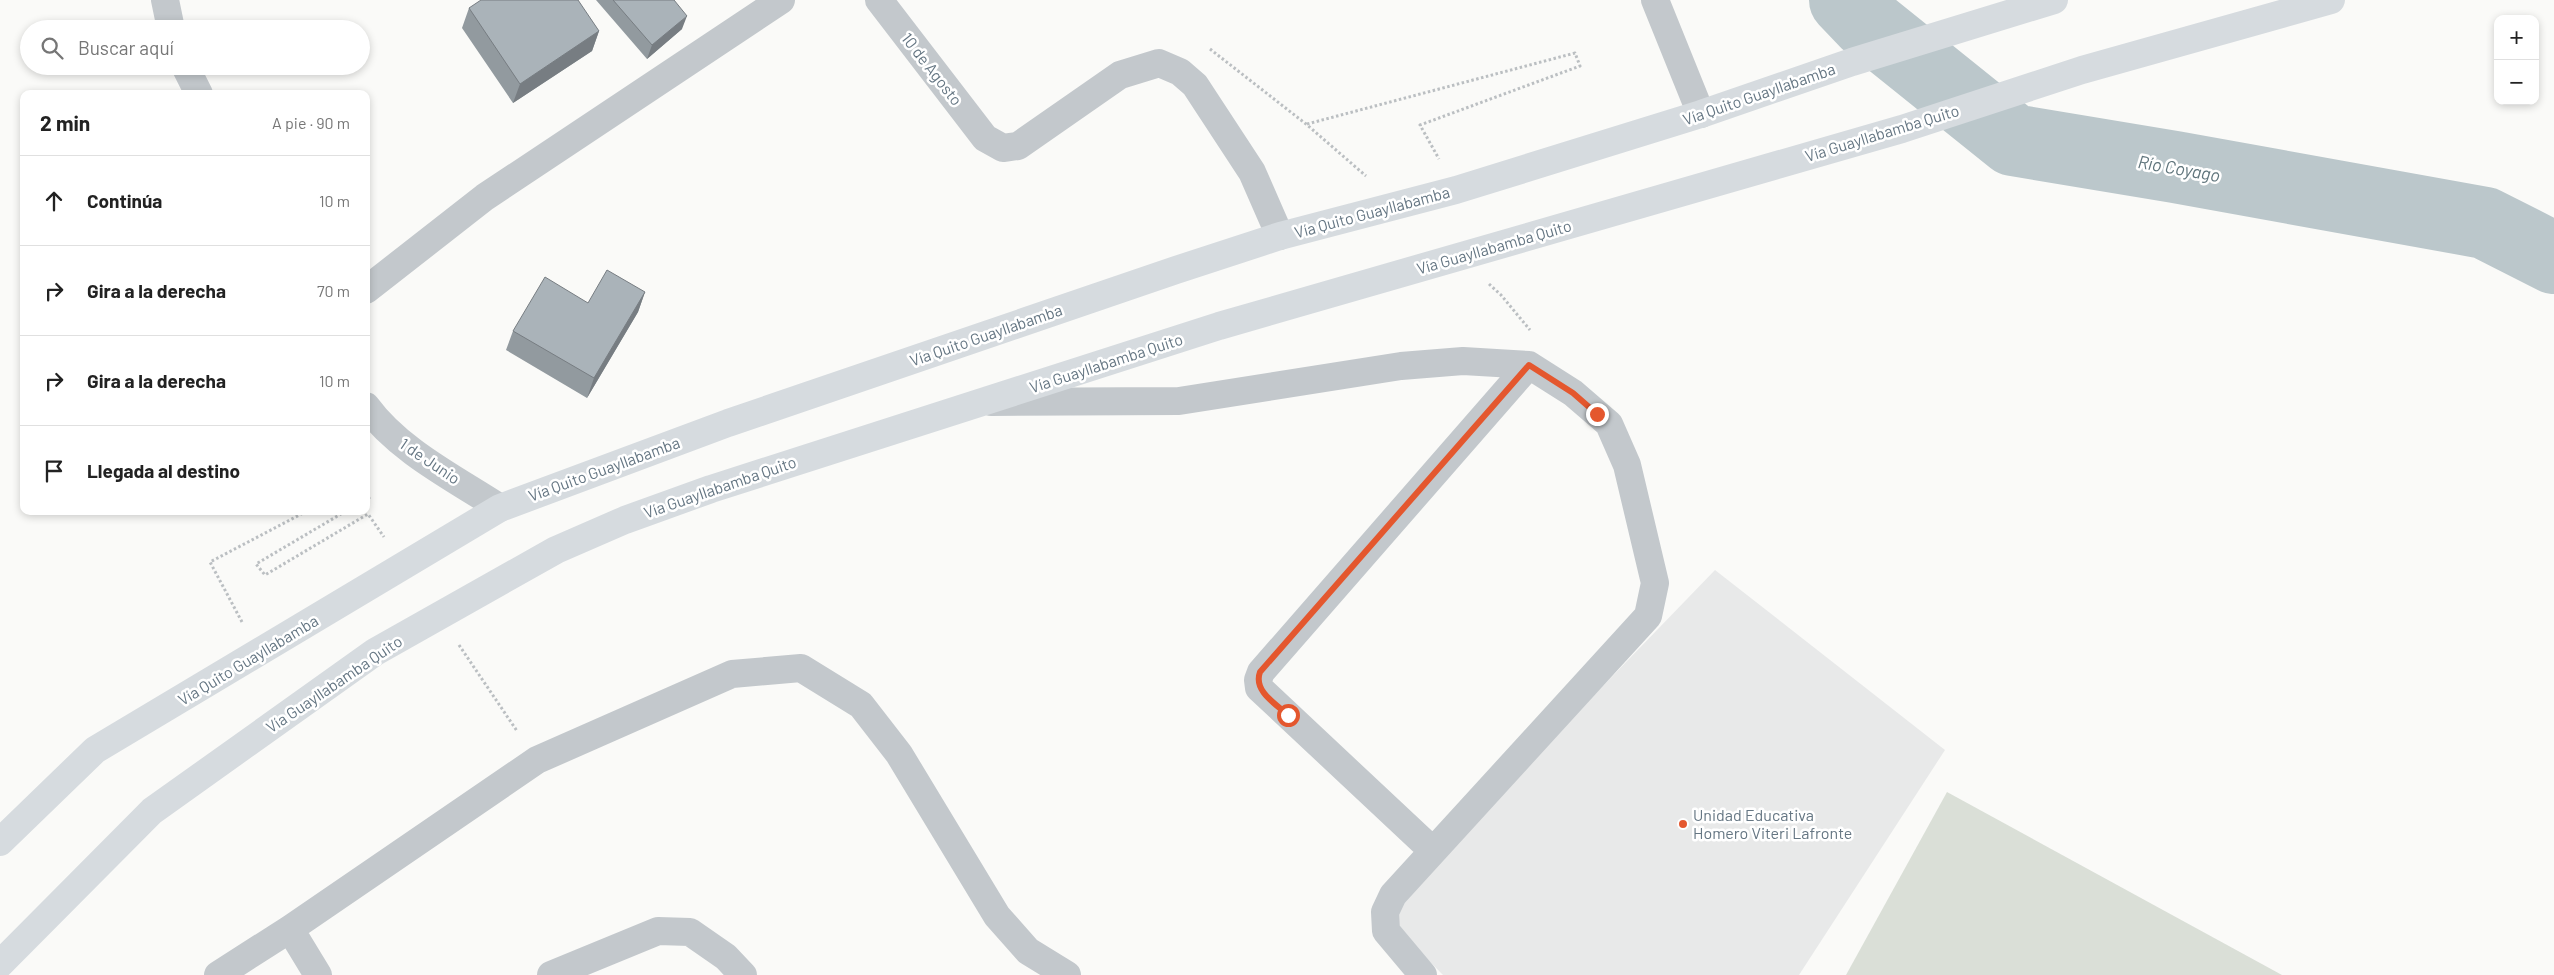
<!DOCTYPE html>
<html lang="es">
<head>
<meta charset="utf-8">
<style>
  :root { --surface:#fff; --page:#f2f2f2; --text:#222; --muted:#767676; --line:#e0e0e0 }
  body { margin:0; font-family:Barlow,sans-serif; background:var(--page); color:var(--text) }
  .controls { position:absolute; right:15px; top:15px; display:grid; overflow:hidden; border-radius:10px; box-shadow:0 2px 8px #0003 }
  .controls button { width:45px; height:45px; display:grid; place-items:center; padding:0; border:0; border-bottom:1px solid var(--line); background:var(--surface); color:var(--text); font:25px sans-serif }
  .stop { position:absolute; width:15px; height:15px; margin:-11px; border:4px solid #e4572e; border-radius:50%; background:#fff }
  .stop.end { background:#e4572e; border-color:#fff; box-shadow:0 1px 5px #0008 }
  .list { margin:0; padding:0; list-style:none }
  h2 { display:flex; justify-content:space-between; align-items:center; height:65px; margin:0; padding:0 20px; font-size:21px }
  h2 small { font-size:16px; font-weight:400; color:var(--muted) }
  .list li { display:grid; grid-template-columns:32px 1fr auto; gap:15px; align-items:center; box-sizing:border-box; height:90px; padding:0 20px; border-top:1px solid var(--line) }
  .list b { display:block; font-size:19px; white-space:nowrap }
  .list em { font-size:16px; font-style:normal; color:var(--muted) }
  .icon { flex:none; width:28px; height:28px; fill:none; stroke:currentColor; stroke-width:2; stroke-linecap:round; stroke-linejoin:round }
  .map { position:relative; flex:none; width:2554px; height:975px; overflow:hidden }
  .search { position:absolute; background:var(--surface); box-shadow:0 2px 8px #0003; left:20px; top:20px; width:350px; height:55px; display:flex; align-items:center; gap:12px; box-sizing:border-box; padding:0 18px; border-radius:28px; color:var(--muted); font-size:19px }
  .panel { position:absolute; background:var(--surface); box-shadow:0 2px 8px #0003; left:20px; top:90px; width:350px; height:425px; border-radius:10px }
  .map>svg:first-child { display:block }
  .built { fill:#e8e9e9 }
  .green { fill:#dadfd7 }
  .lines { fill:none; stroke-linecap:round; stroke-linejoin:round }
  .river { stroke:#bbc7cb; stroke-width:72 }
  .path { stroke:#bbbfc2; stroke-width:3; stroke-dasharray:2.5 2.5; stroke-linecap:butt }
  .minor { stroke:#c3c8cc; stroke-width:28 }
  .highway { stroke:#d6dbdf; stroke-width:28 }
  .wall { fill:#929a9f }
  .shaded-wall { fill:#777d82 }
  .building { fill:#aab3b9; stroke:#777d82 }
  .route { stroke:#e4572e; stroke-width:6 }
  .poi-dot { fill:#e4572e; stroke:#fff; stroke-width:2 }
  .labels { text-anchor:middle; stroke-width:5; stroke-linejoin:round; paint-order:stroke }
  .street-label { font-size:16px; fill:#657683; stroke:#fff }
  .poi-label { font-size:16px; fill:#657683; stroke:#fff; text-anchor:start }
  .water-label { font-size:18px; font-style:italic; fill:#60757c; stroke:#fff }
</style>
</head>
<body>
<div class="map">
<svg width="2554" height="975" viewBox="0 0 2554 975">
  <rect width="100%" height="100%" fill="#fafaf8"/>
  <path class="built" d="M 1715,570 L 1945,750 L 1799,975 L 1443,975 L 1393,924 L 1397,899 Z"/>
  <path class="green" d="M 1947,792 L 2282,975 L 1846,975 Z"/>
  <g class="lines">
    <path class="river" d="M 1845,0 L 1866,22 L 2013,140 L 2175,167 L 2485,223 L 2554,258"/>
    <path class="path" d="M 1210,49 L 1306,124 L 1366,176
      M 1307,124 L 1575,53 L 1580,66 L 1420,125 L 1439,159
      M 1489,284 L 1501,295 L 1530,330
      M 366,492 L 369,498 L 366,499
      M 346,511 L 256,564 L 265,575 L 368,514 L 384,537
      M 242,622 L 210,562 L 307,511
      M 459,645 L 517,731"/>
    <path class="minor" d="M 165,0 L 171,29
      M 879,0 L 985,138 L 1003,148 L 1018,146 L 1120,75 L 1159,63 L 1180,72 L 1195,85 L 1252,172 L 1280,236
      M 1655,0 L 1701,114
      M 185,66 L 199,94
      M 366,290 L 485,197 L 781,0
      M 991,402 L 1179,401 L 1401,366 L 1463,361 L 1529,365 L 1573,393 L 1609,424 L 1627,465 L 1655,583 L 1648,616 L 1393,895 L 1385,912 L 1386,931 L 1423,975
      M 366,406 C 399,451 454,478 500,508
      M 1433,851 L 1259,688 L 1258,680 L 1261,672 L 1529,365
      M 290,929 L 318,975
      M 218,975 L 290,929 L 537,760 L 732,674 L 801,668 L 861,705 L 899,754 L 997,916 L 1028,951 L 1067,975
      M 551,975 L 658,931 L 690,932 L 726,957 L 743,975"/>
    <path class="highway" d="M 0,842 L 95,750 L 500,508 L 728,423 L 1176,270 L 1280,236 L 1456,190 L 1701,114 L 1852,62 L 2054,0
      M 0,964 L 152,811 L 375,652 L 556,550 L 625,520 L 711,489 L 1219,326 L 1902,129 L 2082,70 L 2331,0"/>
  </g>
  <path class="wall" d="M 596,0 L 674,0 L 682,29 L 647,59 Z
    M 469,8 L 599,31 L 592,51 L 513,103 L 462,28 Z
    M 645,292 L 638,312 L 587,398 L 506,350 L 513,331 L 588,303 Z"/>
  <path class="shaded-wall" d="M 687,16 L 682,29 L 647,59 L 652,45 Z
    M 599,31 L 592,51 L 513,103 L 520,84 Z
    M 645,292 L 638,312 L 587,398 L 594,378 Z"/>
  <path class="building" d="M 481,0 L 578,0 L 599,31 L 520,84 L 469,8 Z
    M 613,0 L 674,0 L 687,16 L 652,45 Z
    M 607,270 L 645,292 L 594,378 L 513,331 L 545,277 L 588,303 Z"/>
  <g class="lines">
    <path class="route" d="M 1288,715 C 1276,704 1253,691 1260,672 L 1529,365 L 1573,393 L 1597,414"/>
  </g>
  <circle class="poi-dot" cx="1683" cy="824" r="5"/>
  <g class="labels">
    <g class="street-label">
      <text transform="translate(932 69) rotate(52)" y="6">10 de Agosto</text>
      <text transform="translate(1759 94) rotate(-19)" y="6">Vía Quito Guayllabamba</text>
      <text transform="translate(1882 133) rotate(-17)" y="6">Vía Guayllabamba Quito</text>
      <text transform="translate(1372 212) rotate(-15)" y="6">Vía Quito Guayllabamba</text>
      <text transform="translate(1494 247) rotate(-16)" y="6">Vía Guayllabamba Quito</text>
      <text transform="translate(986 335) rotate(-19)" y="6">Vía Quito Guayllabamba</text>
      <text transform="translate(1106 363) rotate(-18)" y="6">Vía Guayllabamba Quito</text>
      <text transform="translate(430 461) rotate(34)" y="6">1 de Junio</text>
      <text transform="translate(604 469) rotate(-20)" y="6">Vía Quito Guayllabamba</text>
      <text transform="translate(720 487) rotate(-19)" y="6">Vía Guayllabamba Quito</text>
      <text transform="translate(248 660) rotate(-31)" y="6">Vía Quito Guayllabamba</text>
      <text transform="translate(334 684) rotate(-34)" y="6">Vía Guayllabamba Quito</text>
    </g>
    <g class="poi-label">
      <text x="1693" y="821">Unidad Educativa<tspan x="1693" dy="18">Homero Viteri Lafronte</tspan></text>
    </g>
    <g class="water-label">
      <text transform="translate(2179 169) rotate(10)" y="6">Río Coyago</text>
    </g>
  </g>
</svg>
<div class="controls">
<button>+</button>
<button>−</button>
</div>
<div class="stop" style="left:1288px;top:715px"></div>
<div class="stop end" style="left:1597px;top:414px"></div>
<div class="search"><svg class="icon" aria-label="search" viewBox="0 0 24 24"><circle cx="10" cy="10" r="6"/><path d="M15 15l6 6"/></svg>Buscar aquí</div>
<section class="panel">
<h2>2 min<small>A pie · 90 m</small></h2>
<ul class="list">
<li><svg class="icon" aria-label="ahead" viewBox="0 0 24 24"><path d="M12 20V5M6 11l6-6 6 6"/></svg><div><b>Continúa</b></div><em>10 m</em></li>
<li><svg class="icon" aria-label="right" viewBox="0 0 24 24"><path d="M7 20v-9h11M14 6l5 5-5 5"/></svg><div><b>Gira a la derecha</b></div><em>70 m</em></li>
<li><svg class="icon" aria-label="right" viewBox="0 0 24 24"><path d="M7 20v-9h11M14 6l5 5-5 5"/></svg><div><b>Gira a la derecha</b></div><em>10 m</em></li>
<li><svg class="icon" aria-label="arrive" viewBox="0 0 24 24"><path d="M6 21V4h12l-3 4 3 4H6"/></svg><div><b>Llegada al destino</b></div></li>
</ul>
</section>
</div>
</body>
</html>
